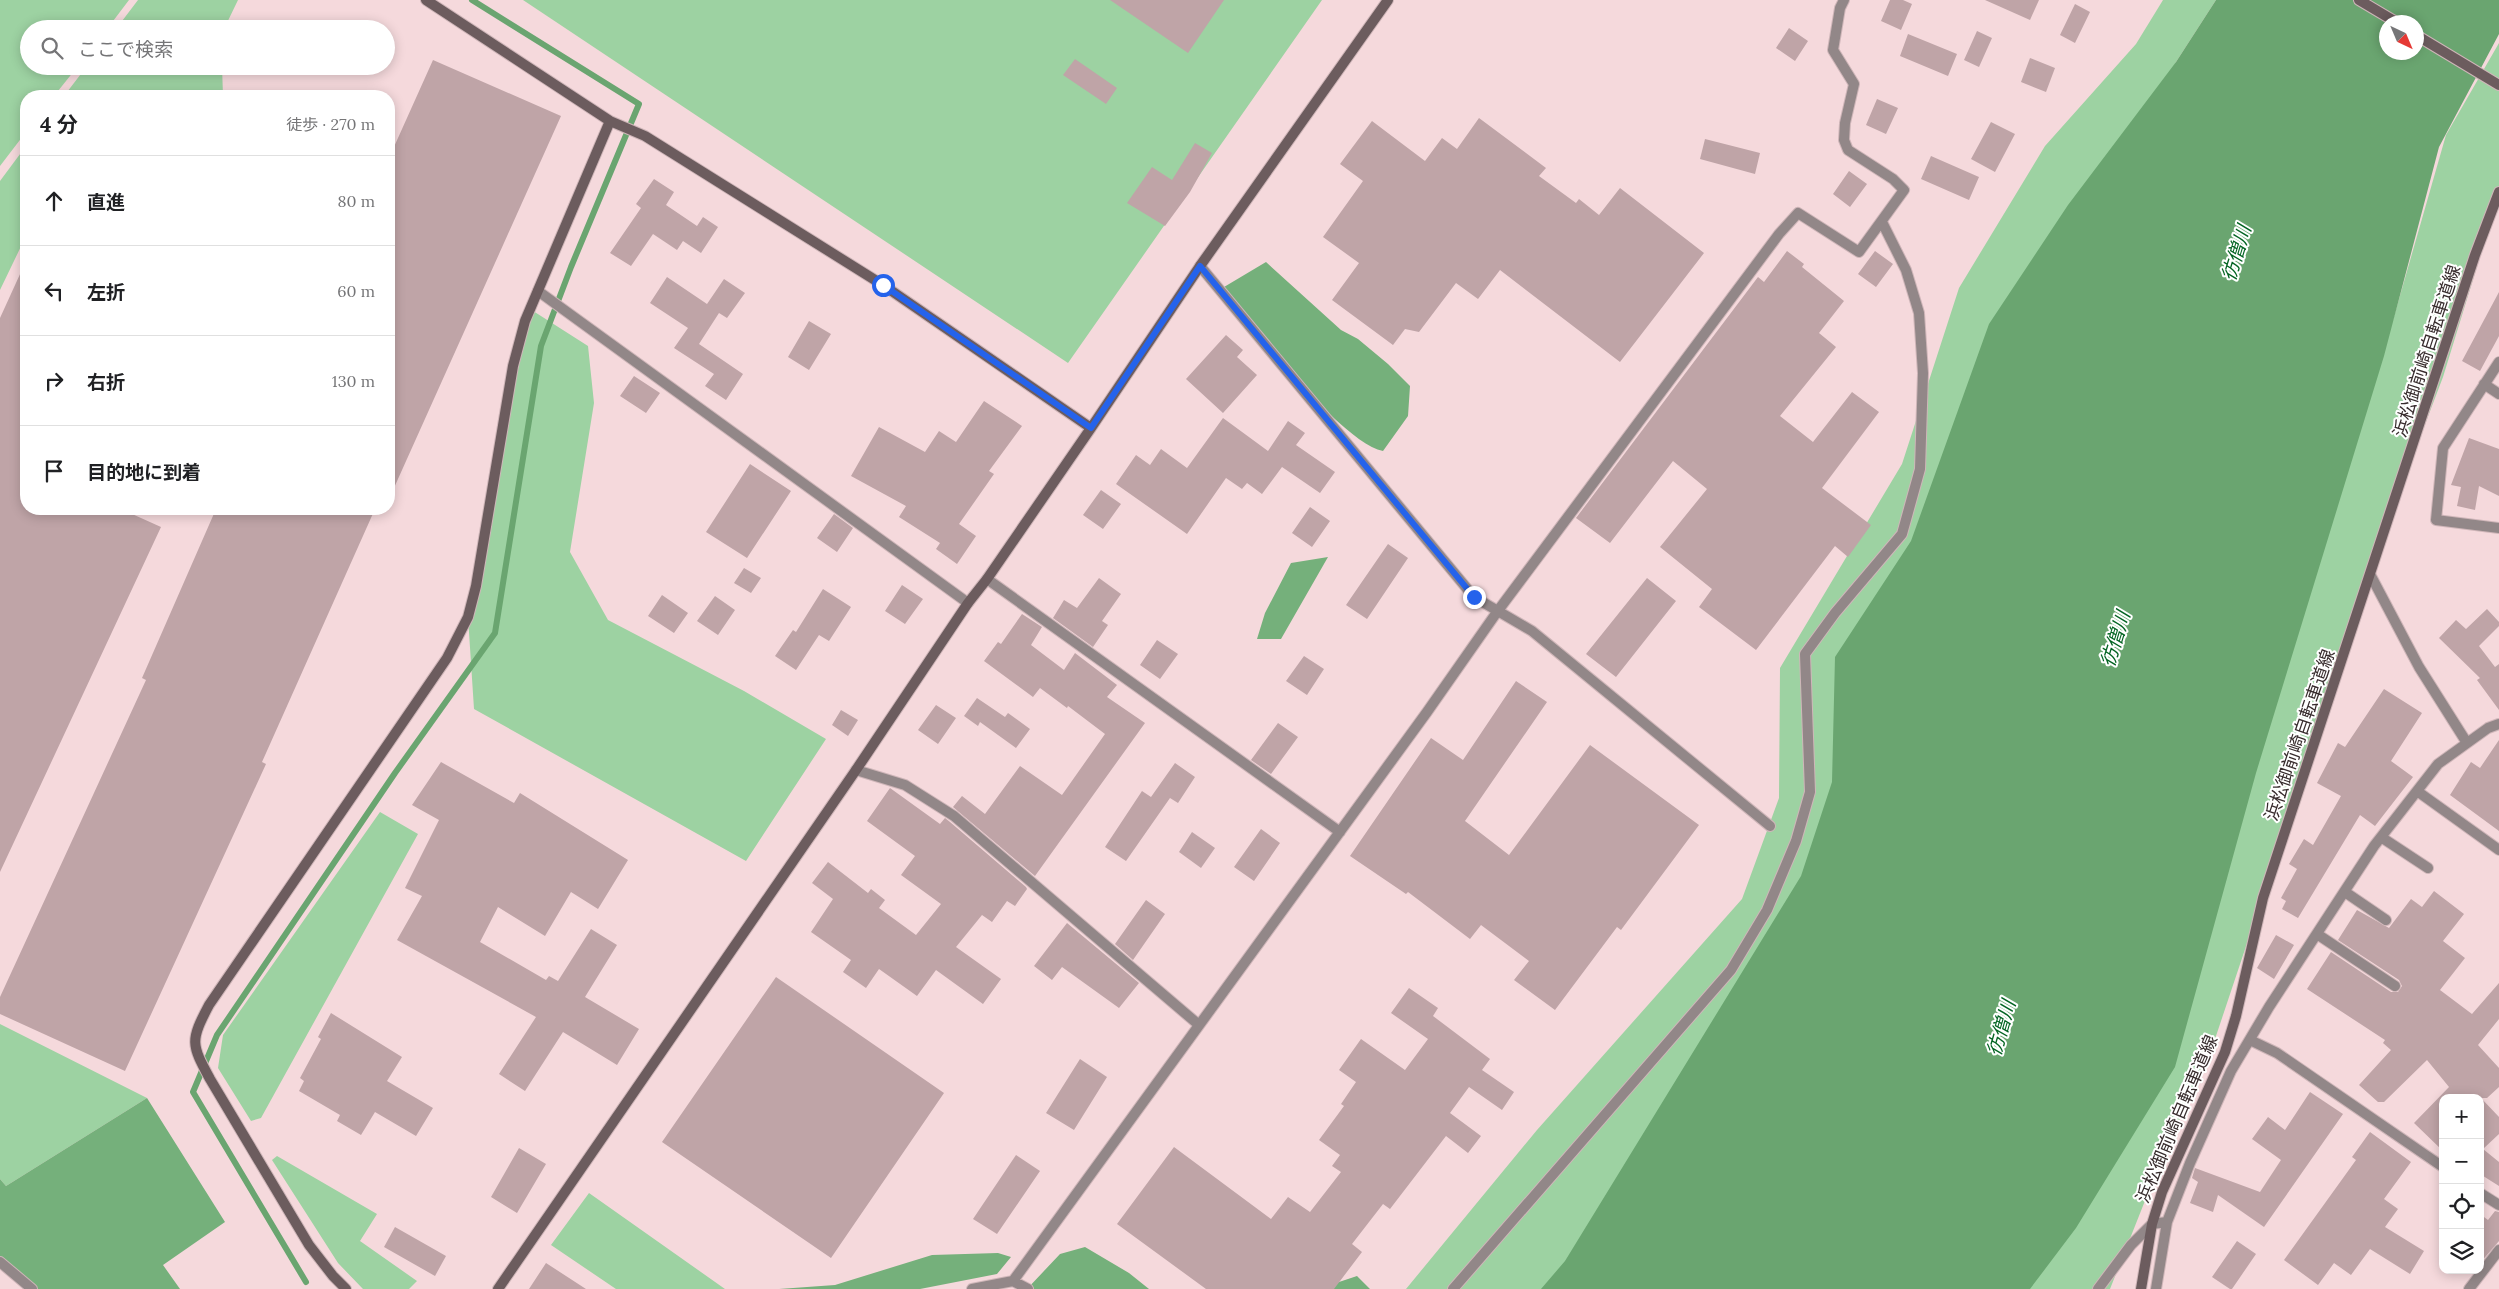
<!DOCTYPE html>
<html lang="ja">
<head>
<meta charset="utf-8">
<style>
  :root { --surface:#fff; --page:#f6f6f6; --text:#202124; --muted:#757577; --line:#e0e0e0 }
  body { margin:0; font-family:Lora,"Noto Sans JP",serif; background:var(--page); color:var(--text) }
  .controls { position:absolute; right:15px; bottom:15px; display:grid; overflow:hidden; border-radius:10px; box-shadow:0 2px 12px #0003 }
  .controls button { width:45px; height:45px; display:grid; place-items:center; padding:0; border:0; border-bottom:1px solid var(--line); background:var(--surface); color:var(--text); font:25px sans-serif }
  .compass { position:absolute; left:2379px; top:15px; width:45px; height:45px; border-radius:50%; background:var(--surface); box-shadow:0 2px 12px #0003; rotate:136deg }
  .stop { position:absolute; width:15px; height:15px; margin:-11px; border:4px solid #2563eb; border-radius:50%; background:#fff }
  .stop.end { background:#2563eb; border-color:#fff; box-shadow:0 1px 5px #0008 }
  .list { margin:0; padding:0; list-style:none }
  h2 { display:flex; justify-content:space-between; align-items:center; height:65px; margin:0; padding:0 20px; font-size:21px }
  h2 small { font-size:16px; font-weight:400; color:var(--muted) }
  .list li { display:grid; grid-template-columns:32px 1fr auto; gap:15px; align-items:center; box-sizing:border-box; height:90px; padding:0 20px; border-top:1px solid var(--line) }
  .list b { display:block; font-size:19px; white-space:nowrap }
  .list em { font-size:16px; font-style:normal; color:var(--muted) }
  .icon { flex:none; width:28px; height:28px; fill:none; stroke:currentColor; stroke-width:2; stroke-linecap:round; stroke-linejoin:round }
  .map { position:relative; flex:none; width:2499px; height:1289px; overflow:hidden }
  .search { position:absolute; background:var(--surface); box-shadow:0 2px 12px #0003; left:20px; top:20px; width:375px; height:55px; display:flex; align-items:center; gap:12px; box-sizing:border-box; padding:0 18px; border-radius:28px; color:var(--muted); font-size:19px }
  .panel { position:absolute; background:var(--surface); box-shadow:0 2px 12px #0003; left:20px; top:90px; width:375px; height:425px; border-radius:20px }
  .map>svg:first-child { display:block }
  .green { fill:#9dd2a2 }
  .forest { fill:#75b07b }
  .water { fill:#6aa570; fill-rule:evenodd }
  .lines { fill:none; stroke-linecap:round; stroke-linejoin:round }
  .stream { stroke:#6aa570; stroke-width:6 }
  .building { fill:#bfa4a7 }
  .street-casing { stroke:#cfb6b9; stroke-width:12 }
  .secondary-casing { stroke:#cfb6b9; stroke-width:12 }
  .street { stroke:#928788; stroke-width:10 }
  .secondary { stroke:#6c5c5e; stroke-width:10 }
  .route { stroke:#2563eb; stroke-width:6 }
  .labels { text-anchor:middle; stroke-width:4; stroke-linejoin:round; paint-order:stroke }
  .street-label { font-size:18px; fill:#372c2d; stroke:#fff }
  .water-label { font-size:19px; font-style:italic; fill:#036422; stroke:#fff }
</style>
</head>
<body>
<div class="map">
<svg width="2499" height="1289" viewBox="0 0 2499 1289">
  <rect width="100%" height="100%" fill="#f5d9dc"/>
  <path class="green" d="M 0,0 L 129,0 L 107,29 L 29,29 L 29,66 L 78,66 L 54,96 L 26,96 L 26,132 L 0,166 Z
    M 138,0 L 238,0 L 224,29 L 116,29 Z
    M 523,0 L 1322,0 L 1068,363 Z
    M 2163,0 L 2216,0 L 2176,62 L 1836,809 L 1737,1002 L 1551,1289 L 1406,1289 L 1537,1130 L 1742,899 L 1779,798 L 1780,668 L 1902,464 L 1959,288 L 2045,146 L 2136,44 Z
    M 2499,43 L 2499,195 L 2443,377 L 2389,519 L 2215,1039 L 2156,1173 L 2110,1289 L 2023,1289 L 2393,320 L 2446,135 Z
    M 87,66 L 222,66 L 223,96 L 64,96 Z
    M 26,146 L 26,236 L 0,290 L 0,181 Z
    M 530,309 L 588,346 L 594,403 L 570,552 L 608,620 L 744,691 L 826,739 L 746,861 L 474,709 L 468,617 Z
    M 380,812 L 418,834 L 261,1118 L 251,1121 L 218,1068 L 223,1035 Z
    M 0,1024 L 147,1098 L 6,1186 L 0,1179 Z
    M 277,1156 L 377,1214 L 360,1241 L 417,1281 L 409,1289 L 363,1289 L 338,1263 L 272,1160 Z
    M 589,1193 L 725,1289 L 616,1289 L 551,1245 Z"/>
  <path class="forest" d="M 1266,262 L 1341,330 L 1358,339 L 1388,364 L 1410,386 L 1408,416 L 1383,451 C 1341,442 1251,326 1219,290 Z
    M 1328,557 L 1281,639 L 1257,639 L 1265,613 L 1291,563 Z
    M 147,1098 L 225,1222 L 163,1265 L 180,1289 L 32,1289 L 0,1262 L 0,1179 L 6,1186 Z
    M 1085,1247 L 1129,1273 L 1149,1289 L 1027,1289 L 1060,1254 Z
    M 998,1253 L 1011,1257 L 997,1274 L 920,1289 L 779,1289 L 835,1285 L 932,1255 Z
    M 1357,1276 L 1370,1289 L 1318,1289 Z"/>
  <path class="water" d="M 2216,0 L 2499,0 L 2499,34 L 2439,147 L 2384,356 L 2256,773 L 2175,1067 L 2076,1228 L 2030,1289 L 1541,1289 L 1565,1261 L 1801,876 L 1832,782 L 1835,657 L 1911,541 L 1989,324 L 2068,205 L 2176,62 ZM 2386,22 L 2416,22 L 2416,52 L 2386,52 Z"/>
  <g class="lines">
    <path class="stream" d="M 306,1282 L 193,1092 L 217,1035 L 395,773 L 495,633 L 541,346 L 571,267 L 639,104 L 472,0"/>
  </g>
  <path class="building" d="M 1110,0 L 1224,0 L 1188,53 Z
    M 1890,0 L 1903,0 L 1912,4 L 1901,30 L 1881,21 Z
    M 1985,0 L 2039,0 L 2030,20 Z
    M 2075,4 L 2090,12 L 2075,43 L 2060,35 Z
    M 1789,28 L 1808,41 L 1795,61 L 1776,48 Z
    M 1977,31 L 1992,38 L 1979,67 L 1964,60 Z
    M 1908,34 L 1957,54 L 1948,76 L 1900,56 Z
    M 2030,58 L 2055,68 L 2046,92 L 2021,82 Z
    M 1075,59 L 1117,88 L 1106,104 L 1063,75 Z
    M 433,60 L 561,116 L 389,499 L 389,158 Z
    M 1877,99 L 1898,108 L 1886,134 L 1866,125 Z
    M 1479,118 L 1546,168 L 1539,176 L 1576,203 L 1579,199 L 1599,215 L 1620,188 L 1704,253 L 1620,362 L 1500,270 L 1478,299 L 1456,283 L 1419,332 L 1405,329 L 1393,345 L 1332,300 L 1359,263 L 1323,237 L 1363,181 L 1340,164 L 1372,121 L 1425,161 L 1442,138 L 1457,149 Z
    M 1991,122 L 2015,134 L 1995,172 L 1971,159 Z
    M 1705,139 L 1760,153 L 1755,174 L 1700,159 Z
    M 1195,143 L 1212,153 L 1190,192 L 1165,226 L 1127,203 L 1152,167 L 1172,180 Z
    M 1931,156 L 1979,177 L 1969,200 L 1921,179 Z
    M 1849,171 L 1867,184 L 1850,207 L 1833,194 Z
    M 654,179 L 674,192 L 666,205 L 697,226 L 703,217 L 718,227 L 701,253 L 683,241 L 677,250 L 653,234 L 631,266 L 610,253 L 641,208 L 636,204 Z
    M 1787,251 L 1804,264 L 1802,267 L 1844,301 L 1819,333 L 1836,347 L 1780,416 L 1813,442 L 1852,392 L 1879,412 L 1822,488 L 1871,525 L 1848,557 L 1835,546 L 1756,650 L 1699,607 L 1712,589 L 1660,547 L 1707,489 L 1673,461 L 1610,543 L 1576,518 L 1758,277 L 1764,282 Z
    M 1875,251 L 1893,264 L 1876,287 L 1858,274 Z
    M 26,261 L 26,509 L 121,509 L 161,527 L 0,872 L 0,318 Z
    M 667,277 L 707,304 L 724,279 L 745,293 L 727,318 L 719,313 L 699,344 L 743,374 L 726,400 L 705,386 L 714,374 L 674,348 L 688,328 L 650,303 Z
    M 2499,292 L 2499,336 L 2480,371 L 2462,361 Z
    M 809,321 L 831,334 L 809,370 L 788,357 Z
    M 1226,335 L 1243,350 L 1237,357 L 1257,375 L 1223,413 L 1186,379 Z
    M 634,376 L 660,393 L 646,413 L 620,396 Z
    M 984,401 L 1022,426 L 989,471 L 994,474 L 959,524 L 976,536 L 957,564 L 936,549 L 940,543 L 899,517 L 906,506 L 851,476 L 879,427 L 925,452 L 939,431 L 956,442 Z
    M 1223,418 L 1268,451 L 1288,421 L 1305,433 L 1296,445 L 1335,472 L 1320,493 L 1282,467 L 1262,494 L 1247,483 L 1242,489 L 1226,478 L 1187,534 L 1116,484 L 1136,455 L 1150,465 L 1161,449 L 1187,468 Z
    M 2469,438 L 2499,449 L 2499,496 L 2479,486 L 2475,510 L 2457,506 L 2461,487 L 2451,485 Z
    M 750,464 L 791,491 L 747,558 L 706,532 Z
    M 1101,490 L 1121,504 L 1103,529 L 1083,515 Z
    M 1310,507 L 1330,521 L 1312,547 L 1292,533 Z
    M 216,509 L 375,509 L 262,762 L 266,764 L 125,1071 L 0,1014 L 0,997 L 146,680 L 142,678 Z
    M 834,514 L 853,528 L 837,552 L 817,538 Z
    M 1388,544 L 1408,558 L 1367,619 L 1346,605 Z
    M 744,568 L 761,578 L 751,593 L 734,583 Z
    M 1099,578 L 1121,594 L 1102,621 L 1108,625 L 1093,647 L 1053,618 L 1064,600 L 1077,608 Z
    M 1647,578 L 1676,601 L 1616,677 L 1586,654 Z
    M 902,585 L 923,599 L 905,624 L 885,611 Z
    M 823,589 L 851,607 L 829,641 L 819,635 L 796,670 L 775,656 L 793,630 L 796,632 Z
    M 662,595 L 688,613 L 674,633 L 648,616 Z
    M 715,596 L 735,610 L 718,635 L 697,621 Z
    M 2487,609 L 2499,622 L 2499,626 L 2479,646 L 2495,667 L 2499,664 L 2499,710 L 2477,680 L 2480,678 L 2439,638 L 2456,620 L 2466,629 Z
    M 1022,614 L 1042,627 L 1031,645 L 1064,670 L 1075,653 L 1117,685 L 1107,697 L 1145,723 L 1035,876 L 953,807 L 962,796 L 985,814 L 1020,766 L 1062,795 L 1105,734 L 1068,706 L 1067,708 L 1040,688 L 1033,697 L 984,661 L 998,642 L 1001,644 Z
    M 1157,640 L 1178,654 L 1160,679 L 1140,665 Z
    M 1304,656 L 1324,669 L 1307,695 L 1286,681 Z
    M 1516,681 L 1547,702 L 1465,821 L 1509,855 L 1590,745 L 1699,825 L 1621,930 L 1617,927 L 1555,1010 L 1514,980 L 1529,961 L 1481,925 L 1470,939 L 1408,892 L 1406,894 L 1350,856 L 1431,738 L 1463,760 Z
    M 2384,689 L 2422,713 L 2391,761 L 2413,777 L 2375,826 L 2360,815 L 2298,918 L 2282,909 L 2286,901 L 2281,898 L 2297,869 L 2289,864 L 2304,839 L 2313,845 L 2341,796 L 2317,783 L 2338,743 L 2345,747 Z
    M 977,698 L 1005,717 L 1008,713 L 1030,729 L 1016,748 L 980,722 L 978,726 L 964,716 Z
    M 936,705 L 956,718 L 938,744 L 918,730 Z
    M 841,710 L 858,720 L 848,736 L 832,725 Z
    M 1278,723 L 1298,737 L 1271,774 L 1251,760 Z
    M 2499,740 L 2499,831 L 2450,795 L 2471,762 L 2480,768 Z
    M 441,762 L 514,803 L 520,793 L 628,860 L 598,909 L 571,892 L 545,936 L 498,907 L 480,942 L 546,980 L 549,976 L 558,981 L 591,929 L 617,945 L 585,997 L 639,1029 L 617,1065 L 563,1032 L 525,1091 L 499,1074 L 536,1017 L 397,940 L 422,896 L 405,888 L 439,820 L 412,805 Z
    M 1175,763 L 1195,777 L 1178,803 L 1170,798 L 1126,861 L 1105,847 L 1142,791 L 1151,797 Z
    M 890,788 L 940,824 L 945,818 L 950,822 L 1026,887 L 1027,889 L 1015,906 L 1007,901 L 992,922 L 982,915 L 956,947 L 1001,979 L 983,1004 L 936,970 L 917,996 L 879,969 L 866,988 L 843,972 L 851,960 L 811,932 L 833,899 L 812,883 L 828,862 L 868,893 L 871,889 L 885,900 L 879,908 L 916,935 L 941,904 L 901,875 L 915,856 L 867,821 Z
    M 1261,829 L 1280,843 L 1254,881 L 1234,867 Z
    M 1192,832 L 1215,848 L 1201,868 L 1179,852 Z
    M 2434,891 L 2464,914 L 2443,941 L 2465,958 L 2440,990 L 2472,1014 L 2499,983 L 2499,1019 L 2478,1045 L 2499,1068 L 2499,1087 L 2487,1098 L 2481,1098 L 2499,1117 L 2499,1134 L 2483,1149 L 2499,1162 L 2499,1186 L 2480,1174 L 2480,1098 L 2443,1098 L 2443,1151 L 2414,1123 L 2449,1087 L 2427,1060 L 2384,1102 L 2378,1102 L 2359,1085 L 2391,1050 L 2383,1043 L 2385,1040 L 2307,989 L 2331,952 L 2391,992 L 2398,992 L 2402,986 L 2399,980 L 2338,940 L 2357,910 L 2389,928 L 2411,899 L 2422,907 Z
    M 1146,900 L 1165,914 L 1133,960 L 1115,944 Z
    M 1067,923 L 1139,983 L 1119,1008 L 1062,967 L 1052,980 L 1034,966 Z
    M 2276,935 L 2294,945 L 2274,979 L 2257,968 Z
    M 776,977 L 944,1093 L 831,1258 L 662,1142 Z
    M 1409,988 L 1438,1008 L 1433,1016 L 1490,1059 L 1482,1070 L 1514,1092 L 1502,1110 L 1469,1087 L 1450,1113 L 1481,1136 L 1468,1153 L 1446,1136 L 1390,1209 L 1383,1204 L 1352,1244 L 1362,1252 L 1334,1289 L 1206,1289 L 1117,1224 L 1174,1147 L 1271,1219 L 1288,1197 L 1310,1212 L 1341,1172 L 1332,1166 L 1340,1155 L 1319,1140 L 1344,1106 L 1341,1104 L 1356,1082 L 1339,1070 L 1361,1039 L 1405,1070 L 1428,1039 L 1391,1013 Z
    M 331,1013 L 402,1057 L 387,1081 L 433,1108 L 416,1136 L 375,1112 L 361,1135 L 337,1121 L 340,1115 L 299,1091 L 304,1081 L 300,1078 L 321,1039 L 318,1037 Z
    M 1080,1059 L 1107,1077 L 1074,1130 L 1046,1113 Z
    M 2310,1092 L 2343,1114 L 2264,1227 L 2218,1195 L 2213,1212 L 2190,1203 L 2198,1182 L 2192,1178 L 2195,1168 L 2260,1192 L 2281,1160 L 2252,1139 L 2268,1117 L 2285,1130 Z
    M 2370,1132 L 2411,1162 L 2384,1199 L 2398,1209 L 2385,1227 L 2424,1251 L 2410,1274 L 2370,1249 L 2351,1275 L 2334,1263 L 2318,1285 L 2284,1260 L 2356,1160 L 2352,1157 Z
    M 519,1148 L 546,1164 L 517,1213 L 491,1197 Z
    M 1016,1155 L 1040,1171 L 997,1234 L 973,1219 Z
    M 2495,1211 L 2499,1212 L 2499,1241 L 2480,1263 L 2480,1214 L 2488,1220 Z
    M 395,1227 L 446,1256 L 435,1276 L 384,1247 Z
    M 2237,1241 L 2256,1254 L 2232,1289 L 2230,1289 L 2212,1277 Z
    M 546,1263 L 586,1289 L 529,1289 Z"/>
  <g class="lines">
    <defs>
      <path id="street" d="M 1200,266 L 1474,597 L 1532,631 L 1770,826
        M 538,291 L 968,603
        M 2499,362 L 2443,448 L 2436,520 L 2499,528
        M 2484,384 L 2499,394
        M 2371,576 L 2419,667 L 2467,743
        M 987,579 L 1340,832
        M 856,770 L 905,785 L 954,816 L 1199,1025
        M 2417,791 L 2499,850
        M 2381,837 L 2428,868
        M 2345,892 L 2386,920
        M 2317,934 L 2395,986
        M 2250,1040 L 2277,1053 L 2443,1167
        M 2480,1193 L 2499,1205
        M 0,1262 L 32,1289
        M 1013,1281 L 1427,712 L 1497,612 L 1779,234 L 1798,213 L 1859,252 L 1904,190 L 1893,179 L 1848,150 L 1844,140 L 1845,123 L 1854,84 L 1833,50 L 1840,8 L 1844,0
        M 972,1289 L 1013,1281 L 1028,1289
        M 1453,1289 L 1731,970 L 1767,910 L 1796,841 L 1810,792 L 1805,654 L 1835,613 L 1902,534 L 1920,469 L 1923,373 L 1919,313 L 1906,270 L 1882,222
        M 2098,1289 L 2131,1245 L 2152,1224 L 2167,1222
        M 2156,1289 L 2167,1222 L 2190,1163 L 2231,1071 L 2269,1007 L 2374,846 L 2438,764 L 2488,728 L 2499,724
        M 2469,1289 L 2499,1250"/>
      <path id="secondary" d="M 426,0 L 610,121 L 645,136 L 883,285 L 1091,428 L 1200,266 L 1388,0
        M 2359,0 L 2396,22
        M 2416,35 L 2499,85
        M 346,1289 L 333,1276 L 309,1245 L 210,1079 C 191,1044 190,1041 209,1005 L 447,658 L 468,617 L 476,586 L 513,366 L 525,321 L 610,121
        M 498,1289 L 856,770 L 968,603 L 987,579 L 1091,428
        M 2141,1289 L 2152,1224 L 2162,1192 L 2225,1052 L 2236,1016 L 2263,898 L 2475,255 L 2499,192"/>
    </defs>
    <use href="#street" class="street-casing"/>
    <use href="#secondary" class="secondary-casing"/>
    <use href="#street" class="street"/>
    <use href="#secondary" class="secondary"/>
  </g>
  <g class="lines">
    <path class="route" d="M 883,285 L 1091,428 L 1200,266 L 1474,597"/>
  </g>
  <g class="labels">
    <g class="street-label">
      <text transform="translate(2427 351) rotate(-72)" y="6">浜松御前崎自転車道線</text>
      <text transform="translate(2300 735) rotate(-71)" y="6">浜松御前崎自転車道線</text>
      <text transform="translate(2177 1119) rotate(-67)" y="6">浜松御前崎自転車道線</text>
    </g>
    <g class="water-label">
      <text transform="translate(2236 253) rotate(-73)" y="7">彷僧川</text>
      <text transform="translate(2115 639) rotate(-73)" y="7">彷僧川</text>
      <text transform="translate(2001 1028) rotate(-74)" y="7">彷僧川</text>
    </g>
  </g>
</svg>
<div class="controls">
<button>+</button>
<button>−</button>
<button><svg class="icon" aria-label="locate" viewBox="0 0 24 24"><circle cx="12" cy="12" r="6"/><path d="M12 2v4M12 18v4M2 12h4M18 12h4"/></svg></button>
<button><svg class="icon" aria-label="layers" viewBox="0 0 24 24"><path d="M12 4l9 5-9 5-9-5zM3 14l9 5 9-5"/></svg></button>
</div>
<svg class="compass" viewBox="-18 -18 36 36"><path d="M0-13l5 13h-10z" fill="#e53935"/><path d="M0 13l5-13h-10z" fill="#757577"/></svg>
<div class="stop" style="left:883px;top:285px"></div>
<div class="stop end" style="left:1474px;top:597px"></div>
<div class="search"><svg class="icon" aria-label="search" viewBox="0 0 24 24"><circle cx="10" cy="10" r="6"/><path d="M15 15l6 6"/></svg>ここで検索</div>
<section class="panel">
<h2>4 分<small>徒歩 · 270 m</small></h2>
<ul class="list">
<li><svg class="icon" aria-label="ahead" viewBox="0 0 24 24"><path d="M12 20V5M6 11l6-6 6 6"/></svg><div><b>直進</b></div><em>80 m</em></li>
<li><svg class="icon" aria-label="left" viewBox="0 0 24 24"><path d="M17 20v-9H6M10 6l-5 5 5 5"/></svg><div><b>左折</b></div><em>60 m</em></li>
<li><svg class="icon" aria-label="right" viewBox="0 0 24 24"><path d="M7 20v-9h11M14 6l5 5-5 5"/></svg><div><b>右折</b></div><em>130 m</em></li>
<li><svg class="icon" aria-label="arrive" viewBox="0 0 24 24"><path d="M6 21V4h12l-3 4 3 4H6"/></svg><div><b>目的地に到着</b></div></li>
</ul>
</section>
</div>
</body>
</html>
